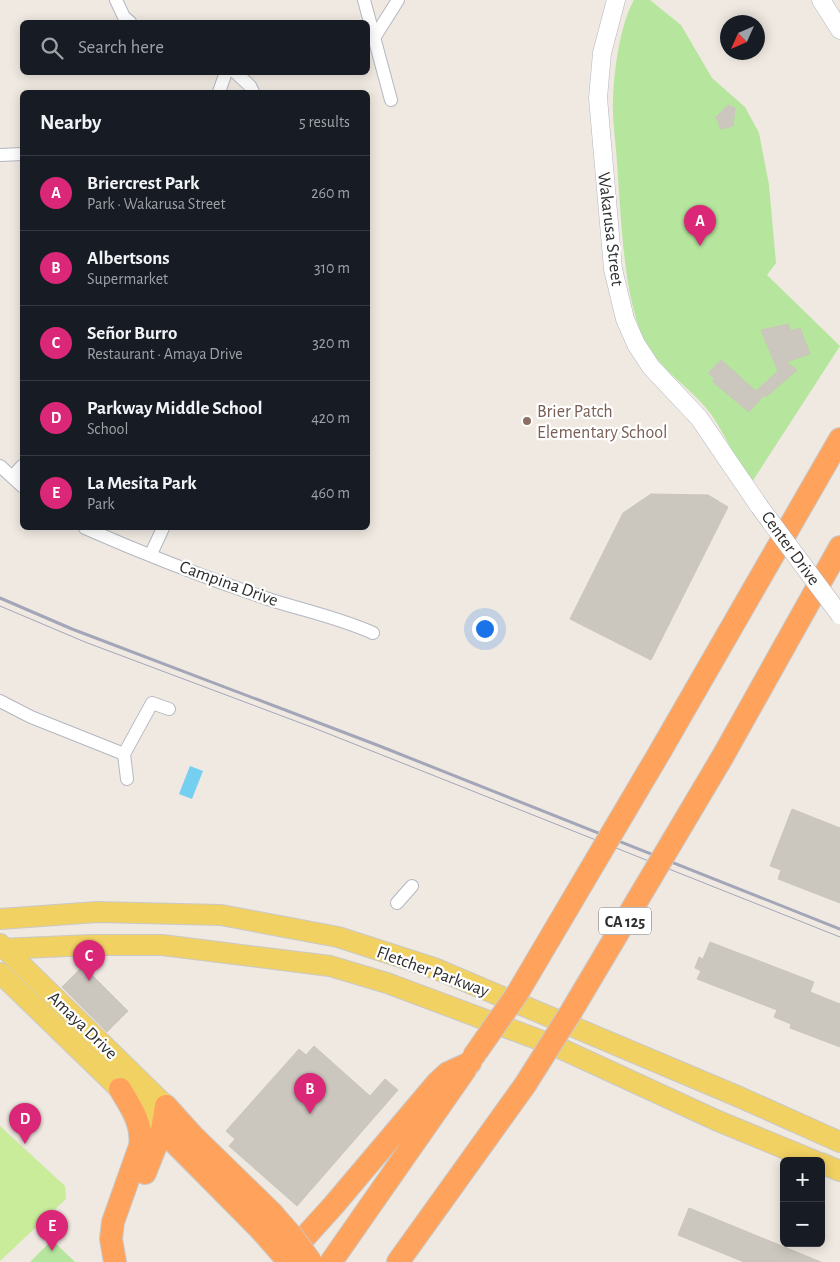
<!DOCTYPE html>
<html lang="en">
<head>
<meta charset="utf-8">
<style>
  :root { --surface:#171b24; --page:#20242c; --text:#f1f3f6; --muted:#9ea1a6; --line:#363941; --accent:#db2777 }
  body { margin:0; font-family:"Alegreya Sans",sans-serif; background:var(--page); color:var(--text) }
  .controls { position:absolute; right:15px; bottom:15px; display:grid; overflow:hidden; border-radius:8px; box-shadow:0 2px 12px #0003 }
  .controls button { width:45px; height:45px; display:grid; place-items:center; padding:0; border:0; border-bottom:1px solid var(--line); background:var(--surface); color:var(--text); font:25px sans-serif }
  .compass { position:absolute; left:720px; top:15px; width:45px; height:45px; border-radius:50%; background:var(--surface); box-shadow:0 2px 12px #0003; rotate:225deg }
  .you { position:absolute; left:484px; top:628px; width:18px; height:18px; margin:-12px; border:4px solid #fff; border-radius:50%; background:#1a73e8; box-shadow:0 0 0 8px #1a73e833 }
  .badge { display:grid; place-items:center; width:32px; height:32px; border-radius:50%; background:var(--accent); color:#fff; font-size:16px; font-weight:700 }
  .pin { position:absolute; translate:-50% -41px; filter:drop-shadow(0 1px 2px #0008) }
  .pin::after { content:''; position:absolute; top:26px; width:18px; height:15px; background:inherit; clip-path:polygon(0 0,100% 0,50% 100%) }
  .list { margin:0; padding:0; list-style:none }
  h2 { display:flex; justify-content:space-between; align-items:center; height:65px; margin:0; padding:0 20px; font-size:21px }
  h2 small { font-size:16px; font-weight:400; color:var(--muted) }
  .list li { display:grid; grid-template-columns:32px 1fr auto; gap:15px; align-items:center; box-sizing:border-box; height:75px; padding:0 20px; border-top:1px solid var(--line) }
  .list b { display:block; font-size:19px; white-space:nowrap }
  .list p { margin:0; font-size:16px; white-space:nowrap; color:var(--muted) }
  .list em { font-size:16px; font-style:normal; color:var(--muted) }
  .icon { flex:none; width:28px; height:28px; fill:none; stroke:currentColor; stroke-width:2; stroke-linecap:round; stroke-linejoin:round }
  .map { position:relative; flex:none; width:840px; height:1262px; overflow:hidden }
  .search { position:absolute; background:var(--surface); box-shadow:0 2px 12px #0003; left:20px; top:20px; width:350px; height:55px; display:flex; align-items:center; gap:12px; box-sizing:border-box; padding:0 18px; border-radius:8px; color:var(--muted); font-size:19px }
  .panel { position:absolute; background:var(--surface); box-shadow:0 2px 12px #0003; left:20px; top:90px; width:350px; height:440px; border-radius:8px }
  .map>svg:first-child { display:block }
  .green { fill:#b6e59e }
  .pitch { fill:#c9ec9a }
  .water { fill:#75cff0 }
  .building { fill:#cbc7bf; stroke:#cbc5ba }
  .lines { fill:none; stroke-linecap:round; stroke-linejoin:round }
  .street-casing { stroke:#b4b7c1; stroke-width:14 }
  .secondary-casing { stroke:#b4b7c1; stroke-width:19 }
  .primary-casing { stroke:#c9c9c9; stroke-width:22 }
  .highway-casing { stroke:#c9c9c9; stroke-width:24 }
  .street { stroke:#fff; stroke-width:12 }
  .secondary { stroke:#fff; stroke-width:18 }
  .primary { stroke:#f2d163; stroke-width:20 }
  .highway { stroke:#ffa35c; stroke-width:22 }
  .tram { stroke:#a3a6b8; stroke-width:1 }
  .rail { stroke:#a3a6b8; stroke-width:3 }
  .secondary-bridge-casing { stroke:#b4b7c1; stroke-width:19; stroke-linecap:butt }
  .highway-bridge-casing { stroke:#c9c9c9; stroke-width:24; stroke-linecap:butt }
  .secondary-bridge { stroke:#fff; stroke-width:18 }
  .highway-bridge { stroke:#ffa35c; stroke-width:22 }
  .education-dot { fill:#8d6e63; stroke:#fff; stroke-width:2 }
  .labels { text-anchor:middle; stroke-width:4.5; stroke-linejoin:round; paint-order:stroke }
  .shield { fill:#fff; stroke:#6d6d6d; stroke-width:1 }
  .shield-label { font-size:16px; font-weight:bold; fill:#2e2e2e }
  .street-label { font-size:18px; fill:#2e2e2e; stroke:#fff }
  .education-label { font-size:18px; fill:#785e54; stroke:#fff; text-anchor:start }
</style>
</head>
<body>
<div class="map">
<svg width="840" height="1262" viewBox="0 0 840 1262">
  <rect width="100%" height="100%" fill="#efe9e1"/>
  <path class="green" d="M 634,0 L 650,0 L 681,25 L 712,78 L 745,107 L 759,133 L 769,185 L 776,263 L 767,275 L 840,346 L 752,482 C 736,461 726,436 711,414 C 692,389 664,373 647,345 C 623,304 621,212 617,163 C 616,142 612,120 613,99 C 614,71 620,24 634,0 Z
    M 52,1240 L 75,1262 L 30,1262 Z"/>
  <path class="pitch" d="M 0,1126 L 65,1186 L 66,1199 L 0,1261 Z"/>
  <path class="water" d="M 190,766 L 203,771 L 192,799 L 179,794 Z"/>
  <path class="building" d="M 728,105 L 735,108 L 733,126 L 721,129 L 716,117 Z
    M 788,324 L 791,331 L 800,328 L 810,354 L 786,362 L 797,370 L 766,397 L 764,395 L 749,412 L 713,382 L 715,379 L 708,373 L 721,360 L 756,391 L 778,371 L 761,330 Z
    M 651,494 L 708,495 L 728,507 L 651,660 L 570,619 L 623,513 Z
    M 792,809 L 840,828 L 840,903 L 778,879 L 781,870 L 770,866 Z
    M 710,942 L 814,982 L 810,992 L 840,1004 L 840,1047 L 790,1028 L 791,1024 L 774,1017 L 777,1010 L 697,979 L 701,971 L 695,968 L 699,957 L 703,959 Z
    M 83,966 L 128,1011 L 107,1032 L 62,987 Z
    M 314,1046 L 370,1096 L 385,1079 L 398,1090 L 297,1206 L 229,1146 L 235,1139 L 226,1131 L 299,1049 L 306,1055 Z
    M 689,1208 L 821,1262 L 744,1262 L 678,1235 Z"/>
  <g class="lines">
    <defs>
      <path id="street" d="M 116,0 L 124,17 L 130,22
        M 364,0 L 391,100
        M 374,38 L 398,0
        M 235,72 L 250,86 L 253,92
        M 219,92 L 226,72
        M 0,155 L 22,154
        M 0,466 L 22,486
        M 12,477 L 22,466
        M 85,528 C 144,554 206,578 268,599 C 305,611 337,617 373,633
        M 151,554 L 163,528
        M 0,701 L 31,717 L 124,754 L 127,779
        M 124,754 L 152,703 L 169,709
        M 397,903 L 412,886"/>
      <path id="secondary" d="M 616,0 L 602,53 L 598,98 L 613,269 L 625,319 L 636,344 L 651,367 L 699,418 L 759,506
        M 821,0 L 840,30"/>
      <path id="primary" d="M 0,919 L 97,912 L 221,915 L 338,937 L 434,968 L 737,1096 L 840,1142
        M 0,944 L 166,1106
        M 0,949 L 91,945 L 162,945 L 330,966 L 387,983 L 553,1045 L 718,1121 L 815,1161
        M 0,973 L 162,1130
        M 821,1163 L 840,1171"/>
      <path id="highway" d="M 661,750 L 840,439
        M 723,756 L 840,547
        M 166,1106 L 194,1137 L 272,1213
        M 162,1130 L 260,1229
        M 145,1173 L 162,1130 L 166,1106
        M 285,1259 L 333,1206 L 437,1083 L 448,1073 L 470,1063
        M 115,1262 L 111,1239 L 113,1222 L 140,1146 C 143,1124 131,1107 120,1089
        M 331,1262 L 465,1070
        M 398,1262 L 525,1085"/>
    </defs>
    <use href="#street" class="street-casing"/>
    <use href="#secondary" class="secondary-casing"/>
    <use href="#primary" class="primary-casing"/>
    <use href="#highway" class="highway-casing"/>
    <use href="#street" class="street"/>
    <use href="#secondary" class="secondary"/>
    <use href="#primary" class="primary"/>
    <use href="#highway" class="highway"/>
    <path class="tram" d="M 0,606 L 85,642 L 314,728 L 840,937"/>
    <path class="rail" d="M 0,598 L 72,629 L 377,745 L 840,929"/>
    <defs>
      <path id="secondary-bridge" d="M 759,506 L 840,615"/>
      <path id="highway-bridge" d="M 473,1057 L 517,994 L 661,750
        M 525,1085 L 571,1012 L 723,756
        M 272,1213 L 292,1236 L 311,1262
        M 260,1229 L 289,1262"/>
    </defs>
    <use href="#secondary-bridge" class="secondary-bridge-casing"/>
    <use href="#highway-bridge" class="highway-bridge-casing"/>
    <use href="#secondary-bridge" class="secondary-bridge"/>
    <use href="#highway-bridge" class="highway-bridge"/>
  </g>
  <circle class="education-dot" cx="527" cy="421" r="5"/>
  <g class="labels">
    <rect class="shield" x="599" y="907.5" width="52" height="27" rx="4"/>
    <g class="shield-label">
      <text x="625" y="927">CA 125</text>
    </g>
    <g class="street-label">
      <text transform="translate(611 229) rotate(83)" y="6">Wakarusa Street</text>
      <text transform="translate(791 548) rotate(54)" y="6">Center Drive</text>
      <text transform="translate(229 583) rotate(20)" y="6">Campina Drive</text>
      <text transform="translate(433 971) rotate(20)" y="6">Fletcher Parkway</text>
      <text transform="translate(83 1025) rotate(44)" y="6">Amaya Drive</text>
    </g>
    <g class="education-label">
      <text x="537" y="417">Brier Patch<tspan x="537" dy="21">Elementary School</tspan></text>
    </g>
  </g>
</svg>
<div class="controls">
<button>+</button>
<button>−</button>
</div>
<svg class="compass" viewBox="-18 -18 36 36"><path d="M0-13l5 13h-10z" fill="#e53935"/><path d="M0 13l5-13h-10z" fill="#9ea1a6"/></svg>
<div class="you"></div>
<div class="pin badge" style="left:700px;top:246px">A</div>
<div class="pin badge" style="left:310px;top:1114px">B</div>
<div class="pin badge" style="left:89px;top:981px">C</div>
<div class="pin badge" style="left:25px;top:1144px">D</div>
<div class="pin badge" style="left:52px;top:1251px">E</div>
<div class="search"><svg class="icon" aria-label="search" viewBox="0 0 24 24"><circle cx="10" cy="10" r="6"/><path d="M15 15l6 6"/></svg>Search here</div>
<section class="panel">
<h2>Nearby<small>5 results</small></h2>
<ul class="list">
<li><span class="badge">A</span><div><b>Briercrest Park</b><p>Park · Wakarusa Street</p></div><em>260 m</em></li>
<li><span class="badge">B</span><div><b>Albertsons</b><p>Supermarket</p></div><em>310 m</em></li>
<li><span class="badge">C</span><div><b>Señor Burro</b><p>Restaurant · Amaya Drive</p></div><em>320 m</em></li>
<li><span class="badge">D</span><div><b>Parkway Middle School</b><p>School</p></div><em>420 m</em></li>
<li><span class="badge">E</span><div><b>La Mesita Park</b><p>Park</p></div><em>460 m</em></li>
</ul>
</section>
</div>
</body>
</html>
